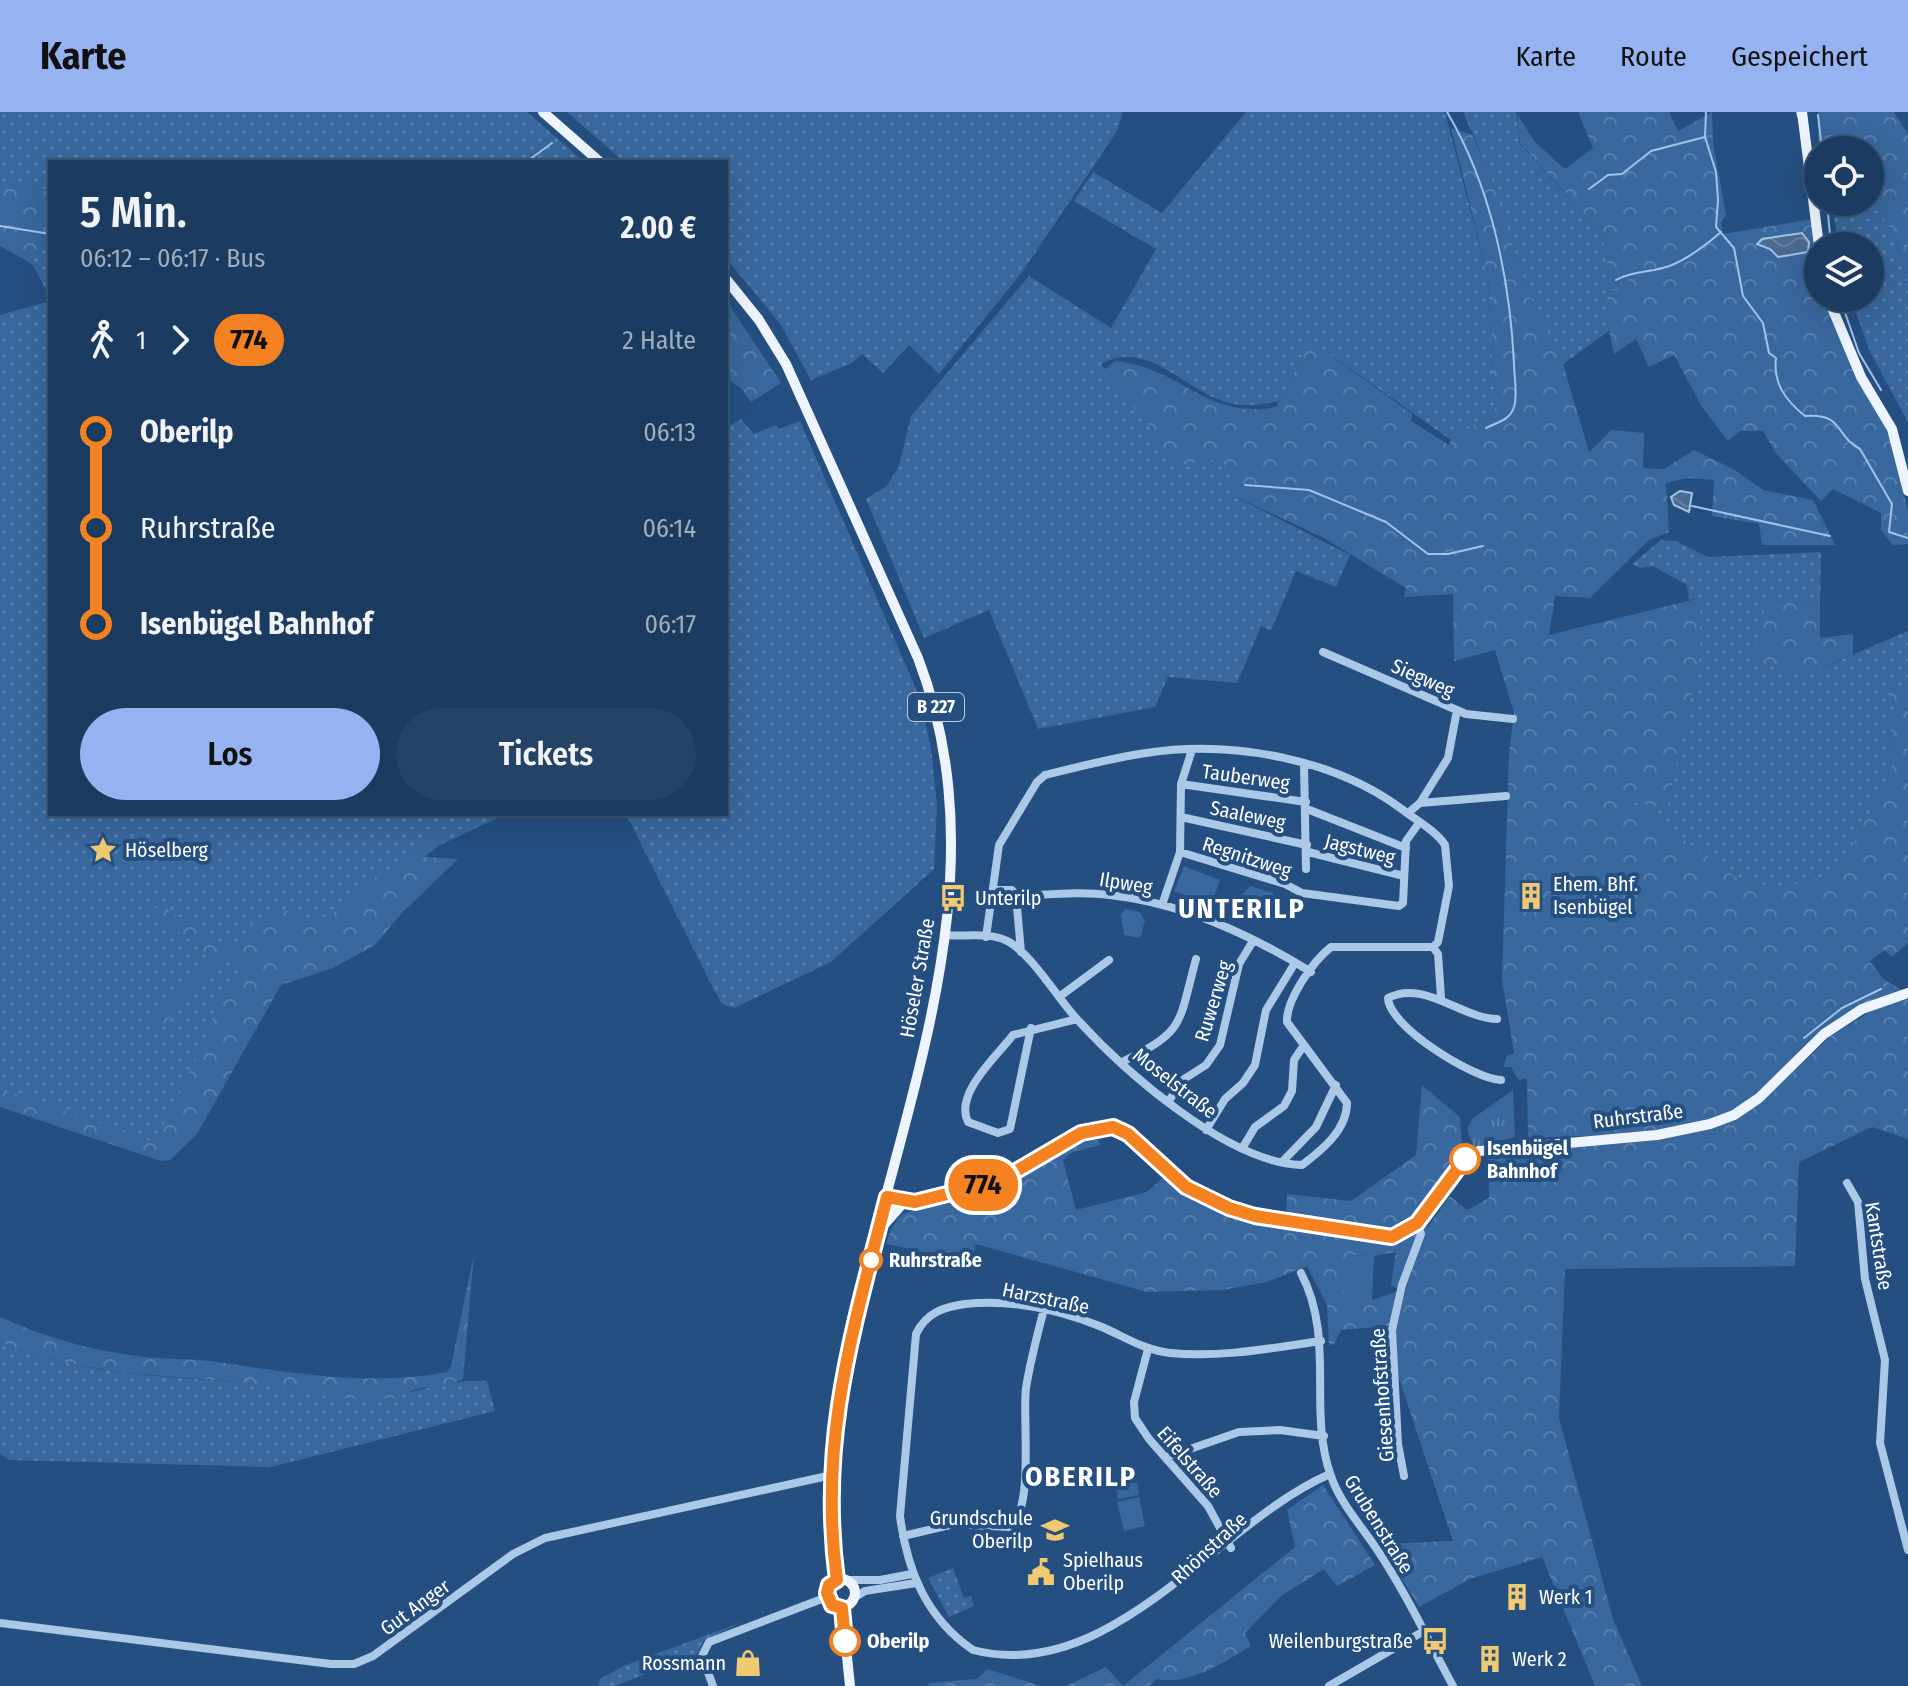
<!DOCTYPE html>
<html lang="de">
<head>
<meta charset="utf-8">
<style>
  body { margin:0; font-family:"Fira Sans Condensed",sans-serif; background:#254267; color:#f1f3f6; height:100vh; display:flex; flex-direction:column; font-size:30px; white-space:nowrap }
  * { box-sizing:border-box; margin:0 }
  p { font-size:26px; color:#a0adbd }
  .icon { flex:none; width:44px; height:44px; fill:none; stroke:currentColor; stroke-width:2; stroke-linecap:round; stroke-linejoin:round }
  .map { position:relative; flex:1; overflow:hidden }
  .details { position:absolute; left:48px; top:48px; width:680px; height:656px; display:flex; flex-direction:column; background:#1c3b61; border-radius:0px; box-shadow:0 8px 32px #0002,0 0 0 2px #3a5576 }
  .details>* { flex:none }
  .badge { padding:0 16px; border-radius:26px; font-size:28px; line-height:52px }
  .fabs { position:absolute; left:1804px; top:24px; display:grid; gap:16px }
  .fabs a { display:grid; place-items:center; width:80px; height:80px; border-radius:50%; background:#1c3b61; box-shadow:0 8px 32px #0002,0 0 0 2px #3a5576; font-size:40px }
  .map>.badge { position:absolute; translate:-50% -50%; box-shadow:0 0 0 4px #fff }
  .legs { display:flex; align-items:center; gap:12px; height:88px; padding:0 32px; font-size:26px }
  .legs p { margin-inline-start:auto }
  .head { display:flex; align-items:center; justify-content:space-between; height:136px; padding:0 32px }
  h1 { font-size:44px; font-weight:600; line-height:60px }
  .cta { display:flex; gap:16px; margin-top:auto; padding:16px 32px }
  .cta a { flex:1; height:92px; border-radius:48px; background:#95b2f1; color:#111; font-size:32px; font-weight:600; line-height:92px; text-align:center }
  .cta a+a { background:#254267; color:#f1f3f6 }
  ul { padding:0 32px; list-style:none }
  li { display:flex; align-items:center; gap:28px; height:96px; font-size:30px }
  li i { display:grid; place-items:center; width:12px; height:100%; margin:0 10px; background:currentColor }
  li i::after { content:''; width:20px; height:20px; margin:-10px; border:6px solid; border-radius:50%; background:#1c3b61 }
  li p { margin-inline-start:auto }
  li:first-child i { background:linear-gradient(#0000 50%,currentColor 0) }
  li:last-child i { background:linear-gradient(currentColor 50%,#0000 0) }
  header { display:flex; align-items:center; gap:48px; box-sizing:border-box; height:112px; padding:0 40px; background:#95b2f1; color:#111 }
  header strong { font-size:38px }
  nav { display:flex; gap:44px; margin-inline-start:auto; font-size:28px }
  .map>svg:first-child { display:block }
  .grass { fill:url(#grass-dots) }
  .forest { fill:url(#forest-crowns) }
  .wetland { fill:url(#wetland-marsh) }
  .park { fill:url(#park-tufts) }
  .garden { fill:#39689e }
  .water { fill:url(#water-waves); stroke:#a0c3e7; stroke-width:2 }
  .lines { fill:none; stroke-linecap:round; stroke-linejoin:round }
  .stream { stroke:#a0c3e7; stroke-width:2 }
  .minor { stroke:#acc8e7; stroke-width:8 }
  .major { stroke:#edf4fd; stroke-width:10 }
  .line-1-casing { stroke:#fff; stroke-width:18 }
  .line-1 { stroke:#f58220; stroke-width:12 }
  .stop-1-dot { fill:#fff; stroke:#f58220; stroke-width:4 }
  .labels { text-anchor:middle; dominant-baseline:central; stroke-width:8; stroke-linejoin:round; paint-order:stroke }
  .shield { fill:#254f81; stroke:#becad9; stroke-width:2 }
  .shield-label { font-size:18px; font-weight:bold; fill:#fff }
  .street-label { font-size:20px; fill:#fff; stroke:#254f81 }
  .poi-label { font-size:20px; fill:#fff; stroke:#254f81; text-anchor:start }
  .stop-label { font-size:20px; font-weight:bold; fill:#fff; stroke:#254f81; text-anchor:start }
  .district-label { font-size:28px; font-weight:bold; letter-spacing:2px; fill:#fff; stroke:#254f81 }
</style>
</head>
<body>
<header>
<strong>Karte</strong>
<nav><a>Karte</a><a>Route</a><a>Gespeichert</a></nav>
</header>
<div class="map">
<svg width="1908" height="1574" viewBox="0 0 1908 1574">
  <defs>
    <pattern id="grass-dots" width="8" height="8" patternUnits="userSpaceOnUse" patternTransform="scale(2)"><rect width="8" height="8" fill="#39689e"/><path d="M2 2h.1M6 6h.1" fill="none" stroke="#577fad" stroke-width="1.8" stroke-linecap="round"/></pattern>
    <pattern id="forest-crowns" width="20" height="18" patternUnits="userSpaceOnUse" patternTransform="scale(2)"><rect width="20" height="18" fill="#39689e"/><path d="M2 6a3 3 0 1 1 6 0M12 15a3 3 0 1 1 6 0" fill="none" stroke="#577fad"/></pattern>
    <pattern id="wetland-marsh" width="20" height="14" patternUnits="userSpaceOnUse" patternTransform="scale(2)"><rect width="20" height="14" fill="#39689e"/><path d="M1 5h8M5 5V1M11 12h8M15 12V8" fill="none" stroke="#577fad"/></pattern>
    <pattern id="park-tufts" width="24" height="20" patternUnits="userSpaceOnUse" patternTransform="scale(2)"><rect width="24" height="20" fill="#39689e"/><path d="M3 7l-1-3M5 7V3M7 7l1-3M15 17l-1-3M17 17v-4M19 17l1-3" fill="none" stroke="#577fad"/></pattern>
    <pattern id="water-waves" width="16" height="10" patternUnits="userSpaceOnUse" patternTransform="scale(2)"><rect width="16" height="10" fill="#4c6a8e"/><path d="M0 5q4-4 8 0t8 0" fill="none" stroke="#67809f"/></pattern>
  </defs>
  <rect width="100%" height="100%" fill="#254f81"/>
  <path class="grass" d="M0,0H527L584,50H50V78L44,79L0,70Z
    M567,0H1123L1117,19L1023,159L939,262L909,233L883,261L862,242L852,251L811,268L781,213L726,146V50H624Z
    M1246,0H1445L1488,166L1495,299L1451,328L1311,229L1279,289C1261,293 1246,295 1229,291C1186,281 1149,226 1101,252L1149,314L1162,342L1189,350L1209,347L1242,360L1230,382L1350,443L1336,475L1296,459L1271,518L1261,514L1237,571L1168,565L1155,595L1038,617L989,498L924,526L866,387L887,374L899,354L911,304L1029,164L1111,216L1156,137L1074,89L1093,60L1162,101Z
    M1463,0H1516L1520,32L1603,123L1609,163V219L1563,252L1528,180L1488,57Z
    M1870,85L1891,118L1908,171V310L1870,240L1851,186H1870V134H1838L1832,90H1870Z
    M50,133V185L32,152L38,134Z
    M50,189V702H506L438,734L369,788L257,856L155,1031L0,977V203Z
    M741,307L754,322L776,313L779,317L800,309L920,586L931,636L937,693L934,757L831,850L734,896L722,892L712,874L626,702H726V316Z
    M1661,428L1676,429L1708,445L1821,440L1820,491L1767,489L1753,549L1805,563L1908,519V572L1903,576L1885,577L1896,596L1890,615L1891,658L1849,741L1826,764L1784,776L1743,770L1630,689L1666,697L1699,486L1689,488L1687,473L1653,454L1640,456L1632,452Z
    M0,1230C78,1263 164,1264 247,1271C286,1275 328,1288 368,1286C409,1285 447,1266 487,1269L495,1299L271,1355L9,1348L0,1342Z
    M953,1456L964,1486L971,1484L974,1494L949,1505L928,1466Z
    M745,1509L704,1528L697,1542L615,1574H598L600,1567L626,1553Z"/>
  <path class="forest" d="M1578,0H1669L1678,19L1712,0L1713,30L1726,103L1721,111L1723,122L1812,107L1818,186H1824L1855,265L1880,304L1893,335L1908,400V432L1893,433L1881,418V401L1833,377L1821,389L1775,340L1763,319H1740L1728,329L1702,295L1674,243L1649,255L1636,227L1614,242L1606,205L1609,163L1603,123L1520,31L1517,2L1535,30L1565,57L1593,36Z
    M1818,0H1894L1908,22V171L1891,118L1870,85V38H1818Z
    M1451,16L1472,23L1488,57L1528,180L1563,252L1589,340L1611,318L1644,321L1643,356L1664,357L1694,338L1735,358L1763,378L1813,388L1835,433H1762L1759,412L1712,404L1714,368L1687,366L1666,371L1669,420L1649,428L1590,486L1555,484L1549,523L1700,486V546L1667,697L1632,690L1743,770L1784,775L1826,764L1849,740L1891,658L1890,615L1896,596L1885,577L1902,576L1908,572V831L1892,845L1885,838L1870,849L1883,867L1902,878C1870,887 1836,903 1811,927C1784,953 1763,982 1729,1000C1683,1025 1581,1023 1528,1026L1527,966L1519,968L1511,955H1503L1507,944L1514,941L1502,867L1509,641L1514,601L1495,538L1454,549L1453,482L1404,485L1406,476L1322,425L1230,382L1241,360L1209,347L1175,355L1162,342L1149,314L1104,258L1115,249C1181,255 1207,309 1276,295L1311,229L1412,302L1411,309L1449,333L1451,328L1495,299L1488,166Z
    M0,70L50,78V133L38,134L32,152L0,134Z
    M726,188L781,271L751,290L741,276L726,266Z
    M1767,489L1820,491V526L1853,522V542L1805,563L1752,549Z
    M440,712L438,734L424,745L458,747L401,802L375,833L333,856L281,873L197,1022L170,1048L161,1049L0,995V976L155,1031L207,924L217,892L243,863L241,849L227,843L201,867L196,880C179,887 174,906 157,917L152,904L208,847C191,822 166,817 153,797L162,794L227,834L251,824L253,808L286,798L309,810L329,803L357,785L372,767L403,750L420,728Z
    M1908,887V1027L1872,1015L1799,1050L1795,1154L1565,1157L1559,1306L1613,1507L1642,1574H1595L1542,1445L1470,1467L1419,1495L1381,1432L1453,1429L1387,1230L1414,1153L1403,1178L1391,1173L1396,1140L1374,1144L1346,1143L1372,1188L1396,1180L1390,1214L1341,1218L1334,1232L1329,1233L1327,1193L1307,1154L1267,1170L1222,1178L1147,1180L976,1132L971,1150L886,1132L891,1117L902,1102L1005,1074L1096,1021L1100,1033L1071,1041L1063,1048L1076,1098L1147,1080L1168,1061L1286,1116L1287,1082L1351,1089L1416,1043L1422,973L1460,1005L1462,1035L1428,1090L1412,1108L1427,1116L1450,1084L1467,1098L1489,1086L1488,1040L1656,1028L1741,1004L1769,983L1831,924L1878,895Z
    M474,1142L463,1267C448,1274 438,1274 422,1276C412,1277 403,1284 393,1286C345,1293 294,1276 247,1271C164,1263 78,1263 0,1230V1205C48,1227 101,1241 154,1246C172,1247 191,1247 209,1249C289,1260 367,1275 447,1260L451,1254Z
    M1323,1373L1375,1453L1337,1474L1324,1457L1281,1484L1245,1521L1251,1534C1222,1551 1189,1574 1156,1567L1149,1574H1066L1106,1555L1123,1574L1295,1435L1287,1398Z
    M987,1557L1041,1574H928L929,1571L977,1567Z"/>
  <path class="wetland" d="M1612,156H1623L1629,169L1624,178H1612Z"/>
  <path class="park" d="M1250,774L1273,781L1275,789L1265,792L1260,785L1259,795L1248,798L1242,783Z
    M1125,797L1140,800L1145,809L1140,826L1124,823L1121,803Z
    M1513,978L1515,1025L1474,1035L1467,1017L1472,1007Z"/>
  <path class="garden" d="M1184,754L1220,768L1211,793L1174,779Z
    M1346,1143L1374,1144L1372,1188L1344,1186Z
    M1137,1370L1139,1383L1118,1387L1116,1374Z
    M1139,1385L1145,1414L1124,1419L1117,1390Z"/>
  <path class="water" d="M1802,121L1809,130L1808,140L1778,145L1770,137L1757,132L1762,127Z
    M1680,379L1692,381L1689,400L1674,393L1671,385Z"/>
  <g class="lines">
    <path class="stream" d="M1447,0C1491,74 1510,167 1514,252C1514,265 1518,283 1514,295C1510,308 1498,310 1486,316
      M1706,0L1705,25L1716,60L1718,88L1716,115L1734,136L1743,184L1763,211L1769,241L1776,246C1773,271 1785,288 1805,304C1844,301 1834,323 1860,337L1892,392L1889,420L1908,426
      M1797,0L1798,5
      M1818,3L1822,38
      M526,50L552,31
      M1589,77L1608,63L1622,62L1651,39L1705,25
      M1827,90L1831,134
      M0,114L50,122
      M1616,168C1634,158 1653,161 1672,153C1691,145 1706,133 1721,120
      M1840,186L1859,241L1881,278
      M1245,373L1309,378L1386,410L1428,442H1448L1483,434
      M1692,394L1830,424
      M1804,926L1842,896L1881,877"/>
    <path class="minor" d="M1323,540L1466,602L1513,607
      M1304,653L1306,757
      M1181,672L1306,690
      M1420,691L1506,684
      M1307,697L1406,736
      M1408,701L1420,691L1448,646L1457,598
      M1181,705L1307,733
      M1180,740L1285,772L1302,781L1399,794L1403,791L1406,729L1419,711
      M1308,740L1404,764
      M993,778H1012L1016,784L1021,840
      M1016,784C1047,783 1079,779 1110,783C1181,791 1250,822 1311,860
      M1162,793L1180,740L1181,672L1192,638
      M944,823C962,825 988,820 1005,828C1028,837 1057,885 1075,905C1123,958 1227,1051 1302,1053C1322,1038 1347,1018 1347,991L1287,910C1286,888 1313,849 1331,835H1433L1438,830L1449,774L1445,733C1436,719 1416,708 1403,698C1334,646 1231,628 1146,641C1112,646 1078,655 1045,663L1037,670L999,733L986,825
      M1433,835L1438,842L1441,885
      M1059,885L1109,848
      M1497,907C1463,907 1423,867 1388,886C1389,915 1474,967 1501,968
      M1031,916L1010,1017L998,1021L968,1010C954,982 996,945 1013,923L1077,907
      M1122,950C1186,919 1178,913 1196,847
      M1168,990L1184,967L1206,953L1220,933L1239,852L1253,829
      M1206,1018L1225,987L1243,971L1255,953L1266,898L1295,851
      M1243,1035L1255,1015L1284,994L1292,979L1294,948L1304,933
      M1282,1050L1316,1015L1336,973
      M1847,1071L1858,1090L1865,1167L1885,1248L1880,1331L1908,1438
      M1301,1161C1336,1228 1307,1298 1331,1364C1340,1391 1360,1412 1376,1436C1405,1479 1428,1528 1453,1574
      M1321,1229C1272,1236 1220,1246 1170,1241C1144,1238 1125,1225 1102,1215C1058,1197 1012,1187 965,1192C943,1195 926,1201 916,1222L900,1404C907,1458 926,1506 973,1538C1111,1574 1218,1410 1330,1362
      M1148,1237L1134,1290L1135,1306L1149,1327L1208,1394L1231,1436
      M1167,1345L1239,1320L1280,1318L1324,1324
      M1404,1364L1398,1332L1392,1218L1402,1173L1421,1122L1417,1111
      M903,1424L954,1412L1009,1415C1035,1400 1022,1306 1026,1276C1030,1250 1037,1224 1044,1197
      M848,1468H880L912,1462
      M855,1485L865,1479L916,1471
      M0,1511L331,1552H354L373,1544L513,1442L545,1426L832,1363
      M713,1574L702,1544L709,1530L827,1485
      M1329,1574L1424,1519"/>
    <path class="major" d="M543,0L600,50
      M1802,0L1819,134
      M726,167L759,208L786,252L918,546C1036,854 797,1157 837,1468
      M1828,186L1861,265L1892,317L1908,379
      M887,1085L915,1090L983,1073L1006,1065L1081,1021L1113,1015L1128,1022L1186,1075L1229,1096L1255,1104L1392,1125L1417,1111L1457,1056L1479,1039L1657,1023L1710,1012L1734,1003L1759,986L1824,922L1862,897L1908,881
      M883,1114L905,1089
      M827 1481a14 14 0 1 1 28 0a14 14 0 1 1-28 0Z
      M842,1496L850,1574"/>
  </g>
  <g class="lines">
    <g class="line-1-casing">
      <path id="line-1" d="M845,1529L842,1496L832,1493L827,1481L829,1473L837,1468C818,1328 853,1218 887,1085L915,1090L983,1073L1006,1065L1081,1021L1113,1015L1128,1022L1186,1075L1229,1096L1255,1104L1392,1125L1417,1111L1465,1047"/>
    </g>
    <use href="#line-1" class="line-1"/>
  </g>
  <defs>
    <g id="sight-bare" transform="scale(2.16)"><path d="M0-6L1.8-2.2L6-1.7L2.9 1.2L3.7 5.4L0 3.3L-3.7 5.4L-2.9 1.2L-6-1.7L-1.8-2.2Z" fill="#f1c970" stroke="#254f81" stroke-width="2.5" paint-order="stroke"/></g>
    <g id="building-bare" transform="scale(2.16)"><path d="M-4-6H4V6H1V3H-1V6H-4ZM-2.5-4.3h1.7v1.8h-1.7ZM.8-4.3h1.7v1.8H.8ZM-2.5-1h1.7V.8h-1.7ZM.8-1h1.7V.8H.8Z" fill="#f1c970" stroke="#254f81" stroke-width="2.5" paint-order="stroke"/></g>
    <g id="bus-bare" transform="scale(2.16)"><path d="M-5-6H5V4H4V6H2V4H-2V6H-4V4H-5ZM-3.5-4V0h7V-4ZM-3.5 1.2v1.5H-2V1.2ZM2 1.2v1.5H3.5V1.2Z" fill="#f1c970" stroke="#254f81" stroke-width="2.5" paint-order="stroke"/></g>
    <g id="school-bare" transform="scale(2.16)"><path d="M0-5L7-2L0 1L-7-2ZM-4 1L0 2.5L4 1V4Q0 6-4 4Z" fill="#f1c970" stroke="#254f81" stroke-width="2.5" paint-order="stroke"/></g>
    <g id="civic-bare" transform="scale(2.16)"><path d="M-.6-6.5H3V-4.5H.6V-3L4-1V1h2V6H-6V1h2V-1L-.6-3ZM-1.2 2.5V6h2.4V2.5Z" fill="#f1c970" stroke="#254f81" stroke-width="2.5" paint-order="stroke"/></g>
    <g id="shop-bare" transform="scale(2.16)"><path d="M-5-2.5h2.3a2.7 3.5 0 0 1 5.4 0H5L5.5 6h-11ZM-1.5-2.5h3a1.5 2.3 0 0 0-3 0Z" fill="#f1c970" stroke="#254f81" stroke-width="2.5" paint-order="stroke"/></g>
  </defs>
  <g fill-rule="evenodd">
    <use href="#sight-bare" x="103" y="738"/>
    <use href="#building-bare" x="1531" y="784"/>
    <use href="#bus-bare" x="953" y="786"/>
    <use href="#school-bare" x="1055" y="1418"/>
    <use href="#civic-bare" x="1041" y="1460"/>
    <use href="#building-bare" x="1517" y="1485"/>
    <use href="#bus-bare" x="1435" y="1529"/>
    <use href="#building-bare" x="1490" y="1547"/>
    <use href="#shop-bare" x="748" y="1551"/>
  </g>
  <g class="stop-1-dot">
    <circle cx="1465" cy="1047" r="14"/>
    <circle cx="871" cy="1148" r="10"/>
    <circle cx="845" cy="1529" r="14"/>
  </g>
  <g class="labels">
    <rect class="shield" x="908" y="581" width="56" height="28" rx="6"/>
    <g class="shield-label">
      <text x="936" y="595">B 227</text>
    </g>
    <g class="street-label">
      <text transform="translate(1423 566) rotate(24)">Siegweg</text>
      <text transform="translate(1246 665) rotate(8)">Tauberweg</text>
      <text transform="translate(1248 703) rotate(12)">Saaleweg</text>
      <text transform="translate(1360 737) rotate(14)">Jagstweg</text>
      <text transform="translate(1247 745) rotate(18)">Regnitzweg</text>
      <text transform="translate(1126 771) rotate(9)">Ilpweg</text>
      <text transform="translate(917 866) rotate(-80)">Höseler Straße</text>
      <text transform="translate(1213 889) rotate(-73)">Ruwerweg</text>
      <text transform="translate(1175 971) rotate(38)">Moselstraße</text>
      <text transform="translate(1638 1004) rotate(-7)">Ruhrstraße</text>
      <text transform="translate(1879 1134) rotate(81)">Kantstraße</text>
      <text transform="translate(1046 1186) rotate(12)">Harzstraße</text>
      <text transform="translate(1382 1283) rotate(-94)">Giesenhofstraße</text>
      <text transform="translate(1190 1350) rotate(49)">Eifelstraße</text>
      <text transform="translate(1379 1412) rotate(58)">Grubenstraße</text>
      <text transform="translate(1209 1436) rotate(-43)">Rhönstraße</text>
      <text transform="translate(415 1495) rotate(-36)">Gut Anger</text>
    </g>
    <g class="poi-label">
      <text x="125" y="738">Höselberg</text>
      <text x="1553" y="772">Ehem. Bhf.<tspan x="1553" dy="23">Isenbügel</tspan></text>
      <text x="975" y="786">Unterilp</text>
      <text x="1033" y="1406" text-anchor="end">Grundschule<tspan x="1033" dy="23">Oberilp</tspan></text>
      <text x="1063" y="1448">Spielhaus<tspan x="1063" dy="23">Oberilp</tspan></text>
      <text x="1539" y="1485">Werk 1</text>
      <text x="1413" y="1529" text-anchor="end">Weilenburgstraße</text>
      <text x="1512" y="1547">Werk 2</text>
      <text x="726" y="1551" text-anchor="end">Rossmann</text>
    </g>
    <g class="stop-label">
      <text x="1487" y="1036">Isenbügel<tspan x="1487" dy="23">Bahnhof</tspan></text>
      <text x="889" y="1148">Ruhrstraße</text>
      <text x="867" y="1529">Oberilp</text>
    </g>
    <g class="district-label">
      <text x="1242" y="796">UNTERILP</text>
      <text x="1081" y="1364">OBERILP</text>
    </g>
  </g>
</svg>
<div class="fabs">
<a><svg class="icon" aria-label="locate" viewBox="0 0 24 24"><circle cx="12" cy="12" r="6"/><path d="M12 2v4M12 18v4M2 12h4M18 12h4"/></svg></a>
<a><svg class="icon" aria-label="layers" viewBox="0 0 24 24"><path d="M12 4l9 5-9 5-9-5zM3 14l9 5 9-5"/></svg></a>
</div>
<b class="badge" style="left:983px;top:1073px;background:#f58220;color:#111">774</b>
<section class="details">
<div class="head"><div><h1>5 Min.</h1><p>06:12 – 06:17 · Bus</p></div><b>2.00 €</b></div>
<div class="legs"><svg class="icon" aria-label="walk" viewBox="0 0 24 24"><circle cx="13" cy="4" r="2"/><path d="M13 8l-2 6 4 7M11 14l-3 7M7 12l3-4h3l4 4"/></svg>1<svg class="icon" aria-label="forward" viewBox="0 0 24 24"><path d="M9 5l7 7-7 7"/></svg><b class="badge" style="background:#f58220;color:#111">774</b><p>2 Halte</p></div>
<ul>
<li><i style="color:#f58220"></i><b>Oberilp</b><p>06:13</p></li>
<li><i style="color:#f58220"></i><span>Ruhrstraße</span><p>06:14</p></li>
<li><i style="color:#f58220"></i><b>Isenbügel Bahnhof</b><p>06:17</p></li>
</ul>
<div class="cta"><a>Los</a><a>Tickets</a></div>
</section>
</div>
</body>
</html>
